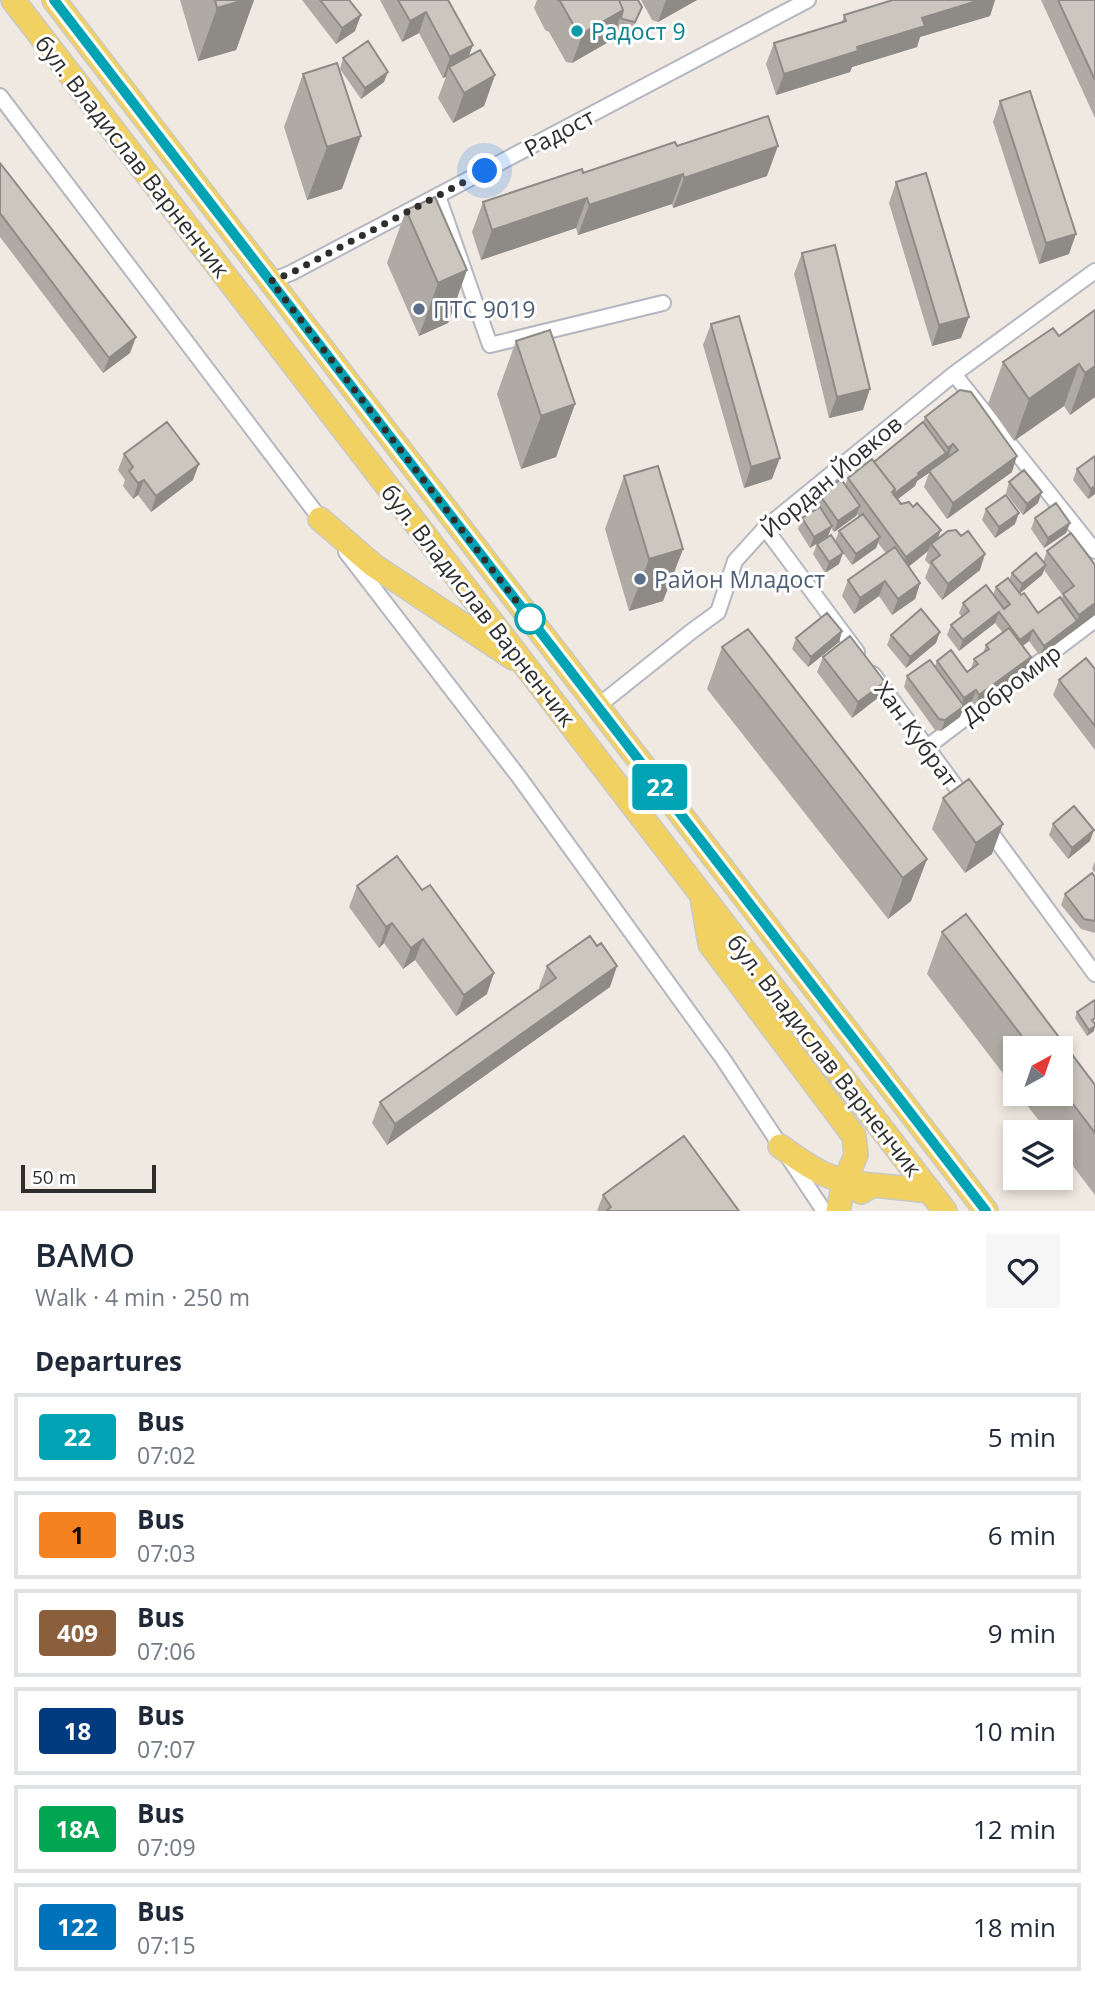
<!DOCTYPE html>
<html lang="en">
<head>
<meta charset="utf-8">
<style>
  body { margin:0; font-family:"Open Sans",sans-serif; background:#f6f6f7; color:#1f2937; height:100vh; display:flex; flex-direction:column; font-size:26px; white-space:nowrap }
  * { box-sizing:border-box; margin:0 }
  p { font-size:23px; color:#747a83 }
  .icon { flex:none; width:38px; height:38px; fill:none; stroke:currentColor; stroke-width:2; stroke-linecap:round; stroke-linejoin:round }
  .map { position:relative; height:1211px; overflow:hidden }
  .drawer { display:flex; flex-direction:column; background:#fff; flex:1 }
  .drawer>* { flex:none }
  .badge { padding:0 14px; border-radius:5px; font-size:24px; line-height:46px }
  .needle { width:46px; rotate:40deg }
  .buttons { position:absolute; left:1003px; top:1036px; display:grid; gap:14px }
  .buttons a { display:grid; place-items:center; width:70px; height:70px; border-radius:0px; background:#fff; box-shadow:0 4px 10px #0003; font-size:35px }
  .scale { position:absolute; left:21px; bottom:18px; width:135px; box-sizing:border-box; padding-left:7px; border:4px solid #2e2e2e; border-top:0; font-size:19px; line-height:24px; white-space:nowrap; color:#2e2e2e; -webkit-text-stroke:5px #fff; paint-order:stroke }
  .you { position:absolute; width:35px; height:35px; margin:-18px; border:5px solid #fff; border-radius:50%; background:#1a73e8; box-shadow:0 0 0 10px #1a73e833 }
  .map>.badge { position:absolute; translate:-50% -50%; box-shadow:0 0 0 4px #fff }
  h2 { padding:0 35px; font-size:26px; line-height:63px }
  .round { display:grid; place-items:center; flex:none; width:74px; height:74px; border-radius:0px; background:#f6f6f7 }
  .headline { display:flex; align-items:center; justify-content:space-between; height:119px; padding:0 35px }
  h1 { font-size:33px; font-weight:600; line-height:52px }
  ul { padding:0; list-style:none }
  li { display:flex; align-items:center; gap:21px; height:88px; margin:0 14px 10px; padding:0 21px; border:4px solid #e0e1e3; border-radius:0px }
  li div { flex:1 }
  li b { display:block; font-size:26px }
  li em { font-style:normal }
  li .badge { min-width:77px; font-weight:700; text-align:center }
  .map>svg:first-child { display:block }
  .lines { fill:none; stroke-linecap:round; stroke-linejoin:round }
  .street-casing { stroke:#b4b7c1; stroke-width:18 }
  .primary-casing { stroke:#c9c9c9; stroke-width:26 }
  .street { stroke:#fff; stroke-width:14 }
  .primary { stroke:#f2d163; stroke-width:23 }
  .wall { fill:#afaba4; fill-rule:evenodd }
  .shaded-wall { fill:#8e8b86 }
  .building { fill:#cbc7bf; stroke:#8e8b86; stroke-width:2 }
  .line-casing { stroke:#fff; stroke-width:16 }
  .line { stroke:#00a3b4; stroke-width:10 }
  .walk { stroke:#2e2e2e; stroke-width:7; stroke-dasharray:0 12.6 }
  .culture-dot { fill:#0f9aa8; stroke:#fff; stroke-width:2.5 }
  .service-dot { fill:#5c6f8a; stroke:#fff; stroke-width:2.5 }
  .stop-dot { fill:#fff; stroke:#00a3b4; stroke-width:3.5 }
  .labels { text-anchor:middle; dominant-baseline:central; stroke-width:6; stroke-linejoin:round; paint-order:stroke }
  .culture-label { font-size:23px; fill:#0d838f; stroke:#fff; text-anchor:start }
  .street-label { font-size:23px; fill:#2e2e2e; stroke:#fff }
  .service-label { font-size:23px; fill:#4e5e75; stroke:#fff; text-anchor:start }
</style>
</head>
<body>
<div class="map">
<svg width="1095" height="1211" viewBox="0 0 1095 1211">
  <rect width="100%" height="100%" fill="#efe9e1"/>
  <g class="lines">
    <g class="street-casing">
      <path id="street" d="M0,96L325,525
        M438,196L490,345L663,303
        M271,281L291,273L808,0
        M954,374L1095,551
        M765,528L857,652
        M346,552L519,777L723,1059L824,1211
        M873,674L967,802
        M598,706L692,631L718,612L735,561L765,528L954,374L1095,271
        M927,747L1095,620
        M986,826L1095,974"/>
    </g>
    <g class="primary-casing">
      <path id="primary" d="M13,0L945,1211
        M54,0L986,1211
        M320,519L373,565L513,658
        M702,897L710,944L854,1136L856,1155L844,1183L838,1211
        M780,1146C813,1170 832,1183 873,1185
        M861,1192L873,1185L930,1191"/>
    </g>
    <use href="#street" class="street"/>
    <use href="#primary" class="primary"/>
  </g>
  <path class="wall" d="M180,0H254L236,50L198,61Z
    M302,0H349L355,31L336,44Z
    M380,0H448L469,57L495,75L484,106L453,123L438,98L446,77L443,78L419,33L402,42Z
    M537,0H638L642,7L631,33L618,30L617,28L612,40L572,63L566,62L549,32L545,30L534,8Z
    M641,0H697L658,22L652,20Z
    M893,0H995L990,16L920,37L917,47L852,67L850,72L776,95L766,64L774,43L842,22L844,15Z
    M1041,0H1095V118Z
    M343,58L384,82L361,99L340,69Z
    M303,74L342,189L307,200L284,127Z
    M1000,101L1069,254L1039,264L993,122Z
    M677,146L767,176L673,208L672,204L578,235L576,228L481,260L472,232L483,202Z
    M0,163L130,353L103,373L0,237Z
    M896,182L961,338L932,346L889,203Z
    M406,210L467,270L448,323L419,336L387,263Z
    M802,253L863,410L829,418L794,274Z
    M1095,310V397L1070,415L1064,406L1014,441L988,404L1003,362L1059,336Z
    M711,324L772,479L744,488L703,345Z
    M516,341L575,404L556,457L521,469L497,394Z
    M925,417L1012,472L947,519L924,487L929,473L917,481L915,486L898,499L938,539L980,570L942,600L925,578L930,565L925,560L928,551L909,566L920,583L915,599L892,615L879,596L854,614L842,596L848,580L886,553L878,543L876,548L852,565L841,550L839,564L825,573L813,554L817,544L835,541L839,531L859,517L857,514L856,516L834,532L831,528L828,536L810,548L798,529L802,518L818,508L815,505L819,494L845,485L848,478L874,462L923,422Z
    M124,454L193,480L151,512L138,495L133,499L123,486L125,480L118,470Z
    M1095,456V494L1088,499L1073,480L1077,469Z
    M624,476L683,549L663,601L629,611L605,529Z
    M1009,482L1038,503L1023,515L1006,493Z
    M986,509L1015,524L995,538L982,520Z
    M1035,518L1070,523L1066,533L1044,548L1031,529Z
    M1047,551L1095,565V615L1040,656L1029,641L1022,646L1027,668L975,706L972,701L964,706L960,717L941,731L935,730L904,687L907,676L935,666L937,661L967,672L971,669L974,659L983,653L986,645L1003,633L995,623L959,651L947,635L951,625L962,617L959,613L963,603L993,595L996,587L1009,580L1012,573L1043,562ZM1044,570L1063,596L1061,599L1038,613L1020,593L1042,575Z
    M842,631L839,642L808,667L792,649L796,638Z
    M891,635L936,643L906,668L887,645Z
    M722,647L927,859L911,901L888,919L707,689Z
    M823,657L885,682L879,697L852,718L817,672Z
    M1095,669V750L1053,695L1059,680Z
    M943,798L992,854L965,873L932,829Z
    M1053,824L1090,841L1068,859L1049,835Z
    M397,856L487,994L456,1016L415,960L403,969L384,943L379,948L349,907L357,886Z
    M1095,861V873L1092,869Z
    M1095,877V933L1081,929L1061,905L1065,894Z
    M966,914L1095,1085V1195L1060,1149V1132H1048L1018,1094H1060V1048H1015V1089L927,974L942,932Z
    M547,966L610,987L387,1145L372,1123L380,1102L540,989L539,987Z
    M1077,1012L1094,1022V1031L1087,1036L1075,1018Z
    M603,1195L739,1211H597Z"/>
  <path class="shaded-wall" d="M244,0H254L236,50L198,61L217,8Z
    M666,0H697L658,22Z
    M980,0H995L990,16L920,37L917,47L852,67L850,72L776,95L784,74L857,47L922,18Z
    M623,10L612,40L572,63L583,33Z
    M426,12L419,33L402,42L410,21Z
    M361,15L355,31L336,44L342,28Z
    M473,45L465,66L449,67L446,77L443,78L450,57Z
    M388,72L384,82L361,99L365,88Z
    M495,75L484,106L453,123L464,93Z
    M361,136L342,189L307,200L327,147Z
    M778,146L767,176L673,208L684,178Z
    M683,174L672,204L578,235L589,205Z
    M587,198L576,228L481,260L492,230Z
    M1076,234L1069,254L1039,264L1046,243Z
    M467,270L448,323L419,336L438,283Z
    M969,317L961,338L932,346L939,325Z
    M136,337L130,353L103,373L109,358Z
    M1079,364L1064,406L1014,441L1029,399Z
    M1095,366V397L1070,415L1085,373Z
    M870,389L863,410L829,418L837,397Z
    M575,404L556,457L521,469L541,416Z
    M953,444L947,460L942,464L948,448Z
    M946,453L942,464L917,481L915,486L886,508L892,492Z
    M1017,456L1012,472L947,519L953,503Z
    M780,458L772,479L744,488L751,467Z
    M199,464L193,480L151,512L156,496Z
    M144,480L138,495L133,499L138,483Z
    M1095,486V494L1088,499L1091,489Z
    M1042,492L1038,503L1023,515L1027,504Z
    M860,506L856,516L834,532L838,521Z
    M1019,513L1015,524L995,538L999,527Z
    M1070,523L1066,533L1044,548L1048,538Z
    M832,526L828,536L810,548L814,537Z
    M941,530L935,546L931,544L928,551L901,573L906,557Z
    M880,537L876,548L852,565L856,554Z
    M683,549L663,601L629,611L649,559Z
    M843,553L839,564L825,573L829,562Z
    M985,554L980,570L942,600L948,584Z
    M1046,565L1042,575L1018,595L1022,584Z
    M885,581L879,596L854,614L860,598Z
    M920,583L915,599L892,615L898,599Z
    M1095,603V615L1040,656L1044,646L1077,621L1079,615Z
    M999,612L995,623L959,651L963,640Z
    M1033,630L1029,641L1016,651L1020,640Z
    M842,631L839,642L808,667L811,657Z
    M940,632L936,643L906,668L910,657Z
    M1031,657L1027,668L975,706L979,695Z
    M885,682L879,697L852,718L858,702Z
    M976,690L972,701L960,709L964,698Z
    M964,706L960,717L941,731L945,720Z
    M1003,824L992,854L965,873L976,843Z
    M1094,830L1090,841L1068,859L1072,848Z
    M927,859L911,901L888,919L903,878Z
    M392,923L384,943L379,948L386,927Z
    M423,939L415,960L403,969L411,948Z
    M617,966L610,987L387,1145L395,1124Z
    M494,973L487,994L456,1016L464,995Z
    M1095,1026L1094,1031L1087,1036L1089,1030Z"/>
  <path class="building" d="M215,0H244L217,8Z
    M320,0H349L361,15L342,28Z
    M398,0H448L473,45L450,57L426,12L410,21Z
    M557,0H619L623,10L583,33L577,31L560,1Z
    M619,0H638L642,7L635,22L622,19L621,17L623,10Z
    M893,0H980L922,18L925,26L857,47L858,51L784,74L774,43L846,21L844,15Z
    M1058,0H1095V80Z
    M368,41L388,72L365,88L343,58Z
    M480,50L495,75L464,93L449,67Z
    M337,63L361,136L327,147L303,74Z
    M1030,91L1076,234L1046,243L1000,101Z
    M768,116L778,146L684,178L683,174L589,205L587,198L492,230L483,202L582,169L583,173L675,142L677,146Z
    M0,163L136,337L109,358L0,213Z
    M926,173L969,317L939,325L896,182Z
    M435,197L467,270L438,283L406,210Z
    M835,245L870,389L837,397L802,253Z
    M1095,310V366L1085,373L1079,364L1029,399L1003,362L1053,328L1059,336Z
    M739,316L780,458L751,467L711,324Z
    M550,330L575,404L541,416L516,341Z
    M960,390L971,392L1017,456L953,503L929,471L958,450L953,444L948,448L925,417Z
    M167,422L199,464L156,496L144,480L138,483L129,471L133,467L124,454Z
    M923,422L946,453L918,473L919,475L894,494L895,489L874,462Z
    M1095,456V486L1091,489L1077,469Z
    M872,459L895,489L892,492L901,504L909,502L913,507L917,503L941,530L906,557L848,478Z
    M658,466L683,549L649,559L624,476Z
    M1024,470L1042,492L1027,504L1009,482Z
    M841,479L860,506L838,521L819,494Z
    M1006,495L1019,513L999,527L986,509Z
    M1056,503L1070,523L1048,538L1035,518Z
    M820,507L832,526L814,537L802,518Z
    M863,514L880,537L856,554L839,531Z
    M956,530L961,536L968,531L985,554L948,584L931,562L940,555L931,544L948,531Z
    M1071,533L1095,565V603L1079,615L1063,594L1074,586L1047,551Z
    M831,535L843,553L829,562L817,544Z
    M895,547L920,583L898,599L885,581L860,598L848,580Z
    M1036,553L1046,565L1022,584L1012,573Z
    M1008,578L1021,595L1024,593L1038,613L1060,597L1077,621L1044,646L1033,630L1020,640L999,612L963,640L951,625L969,611L963,603L986,585L1004,609L1010,604L996,587Z
    M921,609L940,632L910,657L891,635Z
    M827,613L842,631L811,657L796,638Z
    M1009,628L1031,657L979,695L976,690L964,698L937,661L951,650L967,672L978,664L974,659L989,649L986,645Z
    M748,629L927,859L903,878L722,647Z
    M850,636L885,682L858,702L823,657Z
    M1086,658L1095,669V726L1059,680Z
    M930,660L964,706L945,720L939,719L907,676Z
    M969,779L1003,824L976,843L943,798Z
    M1074,806L1094,830L1072,848L1053,824Z
    M397,856L422,890L430,885L494,973L464,995L423,939L411,948L392,923L386,927L357,886Z
    M1092,873L1095,877V921L1084,919L1065,894Z
    M966,914L1095,1085V1133L1060,1087V1048H1031L942,932Z
    M590,936L597,946L601,943L617,966L395,1124L380,1102L556,978L547,966Z
    M1095,1000V1018L1092,1020L1095,1024V1026L1089,1030L1077,1012Z
    M684,1136L739,1211H606L611,1207L603,1195Z"/>
  <g class="lines">
    <g class="line-casing">
      <path id="line" d="M54,0L986,1211"/>
    </g>
    <use href="#line" class="line"/>
    <path class="walk" d="M485,171L291,273L271,281L530,619"/>
  </g>
  <circle class="culture-dot" cx="577" cy="31" r="7"/>
  <g class="service-dot">
    <circle cx="419" cy="309" r="7"/>
    <circle cx="640" cy="579" r="7"/>
  </g>
  <circle class="stop-dot" cx="530" cy="619" r="14"/>
  <g class="labels">
    <g class="culture-label">
      <text x="591" y="31">Радост 9</text>
    </g>
    <g class="street-label">
      <text transform="translate(559 132) rotate(-28)">Радост</text>
      <text transform="translate(133 156) rotate(52)">бул. Владислав Варненчик</text>
      <text transform="translate(831 476) rotate(-40)">Йордан Йовков</text>
      <text transform="translate(479 605) rotate(52)">бул. Владислав Варненчик</text>
      <text transform="translate(1011 684) rotate(-37)">Добромир</text>
      <text transform="translate(917 734) rotate(54)">Хан Кубрат</text>
      <text transform="translate(825 1055) rotate(52)">бул. Владислав Варненчик</text>
    </g>
    <g class="service-label">
      <text x="433" y="309">ПТС 9019</text>
      <text x="654" y="579">Район Младост</text>
    </g>
  </g>
</svg>
<div class="buttons">
<a><svg class="needle" viewBox="-14 -14 28 28"><path d="M0-13l5 13h-10z" fill="#e53935"/><path d="M0 13l5-13h-10z" fill="#747a83"/></svg></a>
<a><svg class="icon" aria-label="layers" viewBox="0 0 24 24"><path d="M12 4l9 5-9 5-9-5zM3 14l9 5 9-5"/></svg></a>
</div>
<div class="scale">50 m</div>
<div class="you" style="left:485px;top:171px"></div>
<b class="badge" style="left:660px;top:787px;background:#00a3b4;color:#fff">22</b>
</div>
<section class="drawer">
<div class="headline"><div><h1>ВАМО</h1><p>Walk · 4 min · 250 m</p></div><a class="round"><svg class="icon" aria-label="heart" viewBox="0 0 24 24"><path d="M12 20l-8-8c-3-5 5-10 8-4 3-6 11-1 8 4z"/></svg></a></div>
<h2>Departures</h2>
<ul>
<li><span class="badge" style="background:#00a3b4;color:#fff">22</span><div><b>Bus</b><p>07:02</p></div><em>5 min</em></li>
<li><span class="badge" style="background:#f58220;color:#111">1</span><div><b>Bus</b><p>07:03</p></div><em>6 min</em></li>
<li><span class="badge" style="background:#8b5e3c;color:#fff">409</span><div><b>Bus</b><p>07:06</p></div><em>9 min</em></li>
<li><span class="badge" style="background:#003b80;color:#fff">18</span><div><b>Bus</b><p>07:07</p></div><em>10 min</em></li>
<li><span class="badge" style="background:#00a651;color:#fff">18А</span><div><b>Bus</b><p>07:09</p></div><em>12 min</em></li>
<li><span class="badge" style="background:#0072bc;color:#fff">122</span><div><b>Bus</b><p>07:15</p></div><em>18 min</em></li>
</ul>
</section>
</body>
</html>
